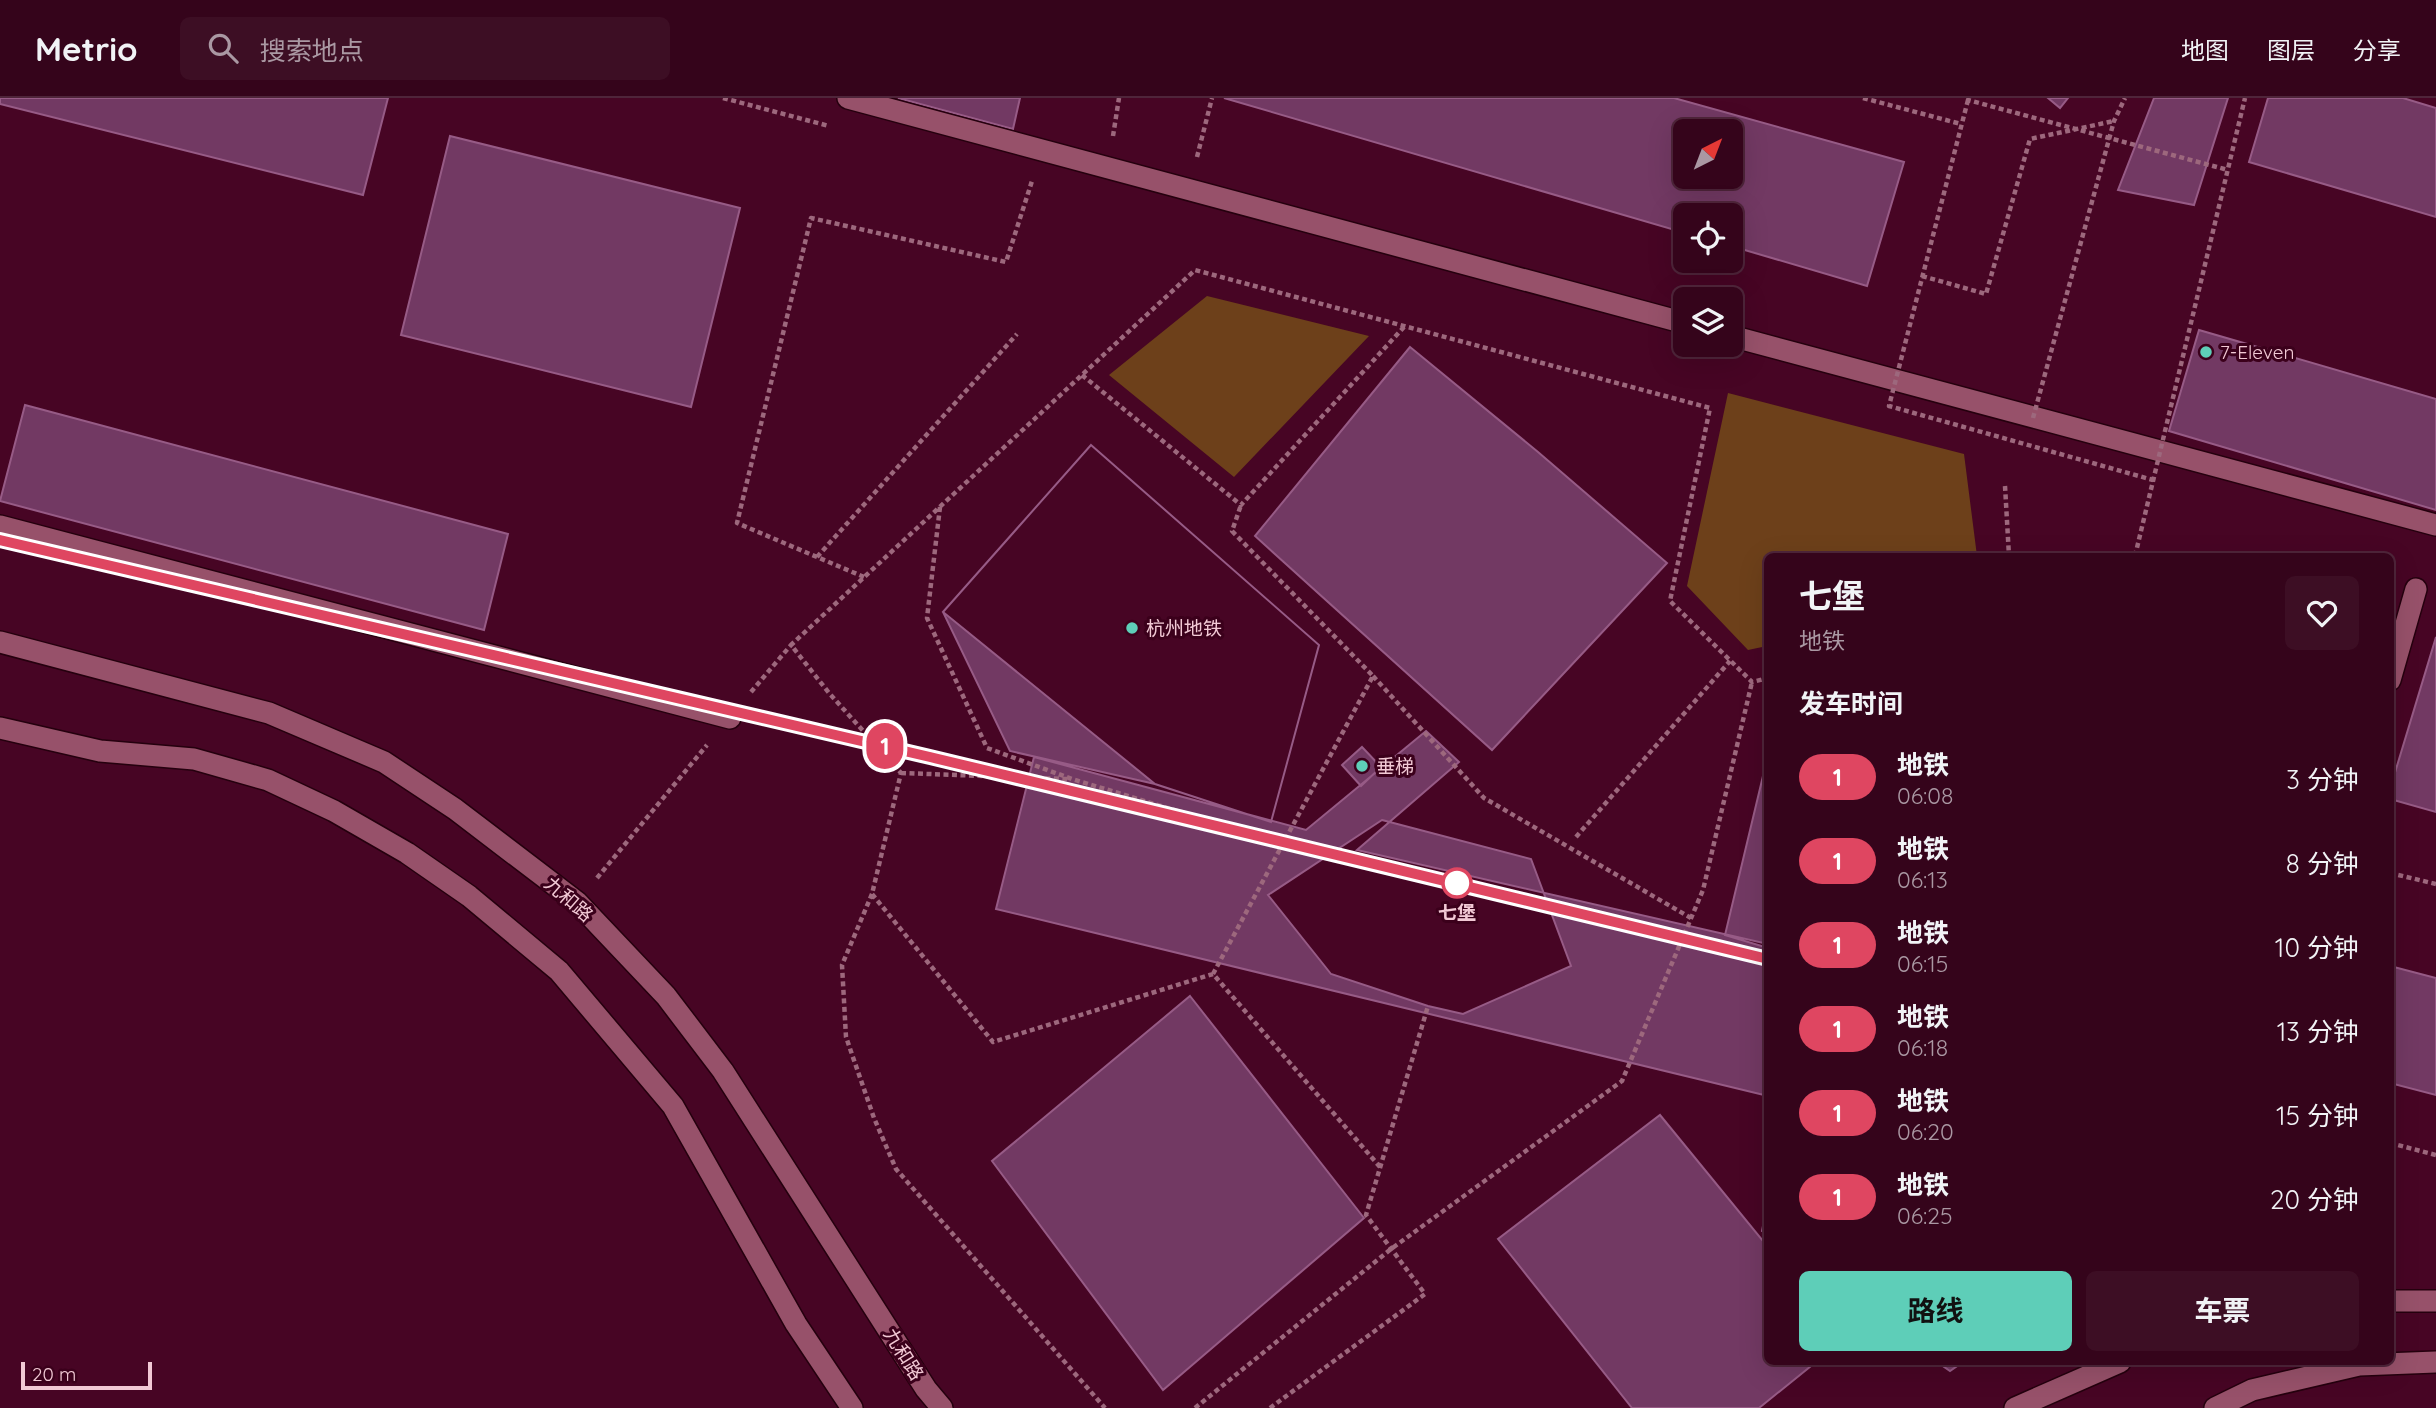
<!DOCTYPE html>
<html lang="zh">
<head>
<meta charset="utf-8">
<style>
  body { margin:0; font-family:Quicksand,"Noto Sans SC",sans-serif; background:#3d0e24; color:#f1f3f6; height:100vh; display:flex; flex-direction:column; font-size:26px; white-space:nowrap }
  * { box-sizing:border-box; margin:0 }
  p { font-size:23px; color:#aa98a3 }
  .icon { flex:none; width:38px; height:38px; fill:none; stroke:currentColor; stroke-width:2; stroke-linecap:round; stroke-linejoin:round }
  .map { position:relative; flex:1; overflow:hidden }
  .details { position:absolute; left:1764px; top:455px; width:630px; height:812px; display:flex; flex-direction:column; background:#35041b; border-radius:10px; box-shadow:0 7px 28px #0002,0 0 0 2px #4f253a }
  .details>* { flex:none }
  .badge { padding:0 14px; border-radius:23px; font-size:24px; line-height:46px }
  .needle { width:46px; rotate:42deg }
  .fabs { position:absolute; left:1673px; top:21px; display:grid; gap:14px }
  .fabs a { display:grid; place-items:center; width:70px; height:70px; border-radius:10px; background:#35041b; box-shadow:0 7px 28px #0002,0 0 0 2px #4f253a; font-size:35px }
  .scale { position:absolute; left:21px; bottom:18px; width:131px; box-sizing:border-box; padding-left:7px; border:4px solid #f2c9d5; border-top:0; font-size:19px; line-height:24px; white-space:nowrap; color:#f2c9d5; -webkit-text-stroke:5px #3b001b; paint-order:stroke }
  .map>.badge { position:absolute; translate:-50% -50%; box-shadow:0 0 0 4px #fff }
  h2 { padding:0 35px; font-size:26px; line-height:63px }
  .round { display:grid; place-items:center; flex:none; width:74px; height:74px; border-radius:10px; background:#3d0e24 }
  .headline { display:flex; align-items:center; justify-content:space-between; height:119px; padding:0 35px }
  h1 { font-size:33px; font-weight:700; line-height:52px }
  .action { display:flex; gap:14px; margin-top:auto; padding:14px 35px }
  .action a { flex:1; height:80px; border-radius:10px; background:#5eceb8; color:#111; font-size:28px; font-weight:700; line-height:80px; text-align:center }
  .action a+a { background:#3d0e24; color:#f1f3f6 }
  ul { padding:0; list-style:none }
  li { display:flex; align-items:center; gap:21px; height:84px; padding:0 35px }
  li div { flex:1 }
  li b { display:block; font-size:26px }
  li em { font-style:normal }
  li .badge { min-width:77px; font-weight:700; text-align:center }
  header { display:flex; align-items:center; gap:42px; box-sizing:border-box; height:98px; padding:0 35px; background:#35041b; border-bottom:2px solid #4f253a }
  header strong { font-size:33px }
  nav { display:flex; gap:38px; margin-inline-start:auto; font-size:24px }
  .search { width:490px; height:63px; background:#3d0e24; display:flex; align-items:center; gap:18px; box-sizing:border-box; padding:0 24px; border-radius:10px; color:#aa98a3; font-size:26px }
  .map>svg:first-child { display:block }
  .green { fill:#6d401a }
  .building { fill:#723963; stroke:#975b86; stroke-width:2; fill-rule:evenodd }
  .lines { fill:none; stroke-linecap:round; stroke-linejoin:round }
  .pedestrian-casing { stroke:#25000e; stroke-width:24 }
  .minor-casing { stroke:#25000e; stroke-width:24 }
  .tertiary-casing { stroke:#25000e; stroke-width:24 }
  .path { stroke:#9d687d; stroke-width:4.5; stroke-dasharray:5 3.5; stroke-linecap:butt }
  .pedestrian { stroke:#97516a; stroke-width:21 }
  .minor { stroke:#97516a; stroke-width:21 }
  .tertiary { stroke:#97516a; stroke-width:21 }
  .path-bridge { stroke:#9d687d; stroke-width:4.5; stroke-dasharray:5 3.5; stroke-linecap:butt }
  .line-casing { stroke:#fff; stroke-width:16 }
  .line { stroke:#df4661; stroke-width:10 }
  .poi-dot { fill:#5eceb8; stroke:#3b001b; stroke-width:2.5 }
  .stop-dot { fill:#fff; stroke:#df4661; stroke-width:3.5 }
  .labels { text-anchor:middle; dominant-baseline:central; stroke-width:6; stroke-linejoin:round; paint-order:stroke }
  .poi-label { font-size:19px; fill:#f2c9d5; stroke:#3b001b; text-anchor:start }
  .street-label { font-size:19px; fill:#f2c9d5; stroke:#3b001b }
  .stop-label { font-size:19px; font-weight:bold; fill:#f2c9d5; stroke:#3b001b }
</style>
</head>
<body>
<header>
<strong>Metrio</strong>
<div class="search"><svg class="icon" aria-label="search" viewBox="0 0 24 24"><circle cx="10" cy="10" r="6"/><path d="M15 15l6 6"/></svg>搜索地点</div>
<nav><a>地图</a><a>图层</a><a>分享</a></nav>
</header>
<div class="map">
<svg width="2436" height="1310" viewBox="0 0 2436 1310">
  <rect width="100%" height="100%" fill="#470524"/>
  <path class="green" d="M1207,198L1369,238L1234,379L1109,277Z
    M1728,295L1964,356L1977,458H1768L1767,548L1748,552L1687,488Z"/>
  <path class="building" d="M0,0H388L363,97L0,6Z
    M898,0H1020L1013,31Z
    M1224,0H1674L1904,64L1867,188L1731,148V117H1685V135ZM1685,33H1731V79H1685Z
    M2048,0H2068L2060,10Z
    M2154,0H2228L2194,107L2118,92Z
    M2268,0H2403L2436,10V119L2249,64Z
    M450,38L740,110L691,309L401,237Z
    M2199,232L2436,301V412L2169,333Z
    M1410,249L1538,354L1667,465L1492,652L1255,438Z
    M25,307L508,436L484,532L0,403Z
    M1091,347L1319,547L1271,724L1155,686L943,514Z
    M1091,347L1319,547L1271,724L1155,686L1010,653L943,514Z
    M2436,539V714L2390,701V691Z
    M1426,633L1459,664L1357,752L1768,846V998L996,811L1034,659L1306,732Z
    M1362,649L1381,669L1361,688L1342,667Z
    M1768,657V850L1725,837Z
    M1382,722L1531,761L1571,868L1463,916L1428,908L1331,876L1268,797Z
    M2390,868L2436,880V997L2390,985Z
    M1190,898L1364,1120L1163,1292L992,1063Z
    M1660,1017L1768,1149V1264H1816L1759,1310H1632L1498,1141Z
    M1768,1102V1137L1762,1133Z
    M1937,1264H1963L1950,1273Z"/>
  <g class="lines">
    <g class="pedestrian-casing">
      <path id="pedestrian" d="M0,428L730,620"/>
    </g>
    <g class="minor-casing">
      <path id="minor" d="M848,0L1685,225
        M1731,238L2436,427
        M2390,582L2416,491"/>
    </g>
    <g class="tertiary-casing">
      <path id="tertiary" d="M0,544L269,615L384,664L455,711L577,804L666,898L723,973L926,1291L942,1310
        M0,630L100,653L194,661L268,682L334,713L407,755L469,798L559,873L673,1008L796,1226L852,1310
        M2390,1203H2436
        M2015,1310L2120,1264
        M2215,1310L2252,1292L2359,1267L2436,1264"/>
    </g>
    <path class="path" d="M723,0L829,28
      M1863,0L1961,26
      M1113,38L1119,0
      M1197,59L1212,0
      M1082,277L1241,407L1404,229
      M2005,388L2009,458
      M940,409L927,520L987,650L1072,681L1283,745
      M817,459L1017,236
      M864,479L737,425L811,120L1006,164L1032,83
      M1373,578L1484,700L1691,820
      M751,594L791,547
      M901,675L1067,681
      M1576,739L1730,563
      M2390,775L2436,786
      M597,780L707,647
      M872,796L842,867L846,939L874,1020L896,1071L1105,1310
      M1213,876L1373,578L1232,433L1241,407
      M2390,1045L2436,1057
      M1380,1069L1213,876L993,944L872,796L901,675L829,595L791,547L1195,172L1710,310L1670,503L1752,584L1768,580
      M1195,1310L1391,1151L1622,983L1703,792L1752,584
      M1270,1310L1425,1196L1366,1117L1428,908"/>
    <use href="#pedestrian" class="pedestrian"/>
    <use href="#minor" class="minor"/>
    <use href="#tertiary" class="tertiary"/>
    <path class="path-bridge" d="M1969,0L1968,2L2228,72
      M1968,2L1889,308L2153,382
      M1922,178L1986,196L2030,41L2114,23
      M2033,320L2114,23L2125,0
      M2135,458L2245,0"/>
  </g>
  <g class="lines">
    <g class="line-casing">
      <path id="line" d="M0,442L930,659L1768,861"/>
    </g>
    <use href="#line" class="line"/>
  </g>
  <g class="poi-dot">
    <circle cx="2206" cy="254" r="7"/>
    <circle cx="1132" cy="530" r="7"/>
    <circle cx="1362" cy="668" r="7"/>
  </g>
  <circle class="stop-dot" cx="1457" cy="785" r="14"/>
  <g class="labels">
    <g class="poi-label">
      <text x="2220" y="254">7-Eleven</text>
      <text x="1146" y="530">杭州地铁</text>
      <text x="1376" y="668">垂梯</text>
    </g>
    <g class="street-label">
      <text transform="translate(569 801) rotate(41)">九和路</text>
      <text transform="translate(904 1256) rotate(58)">九和路</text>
    </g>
    <g class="stop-label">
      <text x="1457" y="814">七堡</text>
    </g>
  </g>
</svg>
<div class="fabs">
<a><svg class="needle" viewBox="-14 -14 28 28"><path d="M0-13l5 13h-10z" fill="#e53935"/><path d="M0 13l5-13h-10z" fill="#aa98a3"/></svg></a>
<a><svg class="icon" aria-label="locate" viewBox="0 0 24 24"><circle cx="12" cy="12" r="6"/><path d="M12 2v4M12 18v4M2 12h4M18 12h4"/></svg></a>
<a><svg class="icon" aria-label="layers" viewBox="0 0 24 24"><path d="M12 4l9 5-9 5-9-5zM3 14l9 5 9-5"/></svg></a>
</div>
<div class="scale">20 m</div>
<b class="badge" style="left:885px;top:648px;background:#df4661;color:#fff">1</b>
<section class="details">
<div class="headline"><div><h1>七堡</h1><p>地铁</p></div><a class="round"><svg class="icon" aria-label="heart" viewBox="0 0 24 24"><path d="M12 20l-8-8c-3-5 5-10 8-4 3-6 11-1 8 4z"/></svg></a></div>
<h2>发车时间</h2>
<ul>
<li><span class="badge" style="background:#df4661;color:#fff">1</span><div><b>地铁</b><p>06:08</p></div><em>3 分钟</em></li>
<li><span class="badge" style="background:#df4661;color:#fff">1</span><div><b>地铁</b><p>06:13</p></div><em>8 分钟</em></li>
<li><span class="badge" style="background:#df4661;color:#fff">1</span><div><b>地铁</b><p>06:15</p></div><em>10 分钟</em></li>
<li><span class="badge" style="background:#df4661;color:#fff">1</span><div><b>地铁</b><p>06:18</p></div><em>13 分钟</em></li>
<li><span class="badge" style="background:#df4661;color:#fff">1</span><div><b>地铁</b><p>06:20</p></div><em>15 分钟</em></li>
<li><span class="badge" style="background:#df4661;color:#fff">1</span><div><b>地铁</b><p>06:25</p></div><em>20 分钟</em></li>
</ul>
<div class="action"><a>路线</a><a>车票</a></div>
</section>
</div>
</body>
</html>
